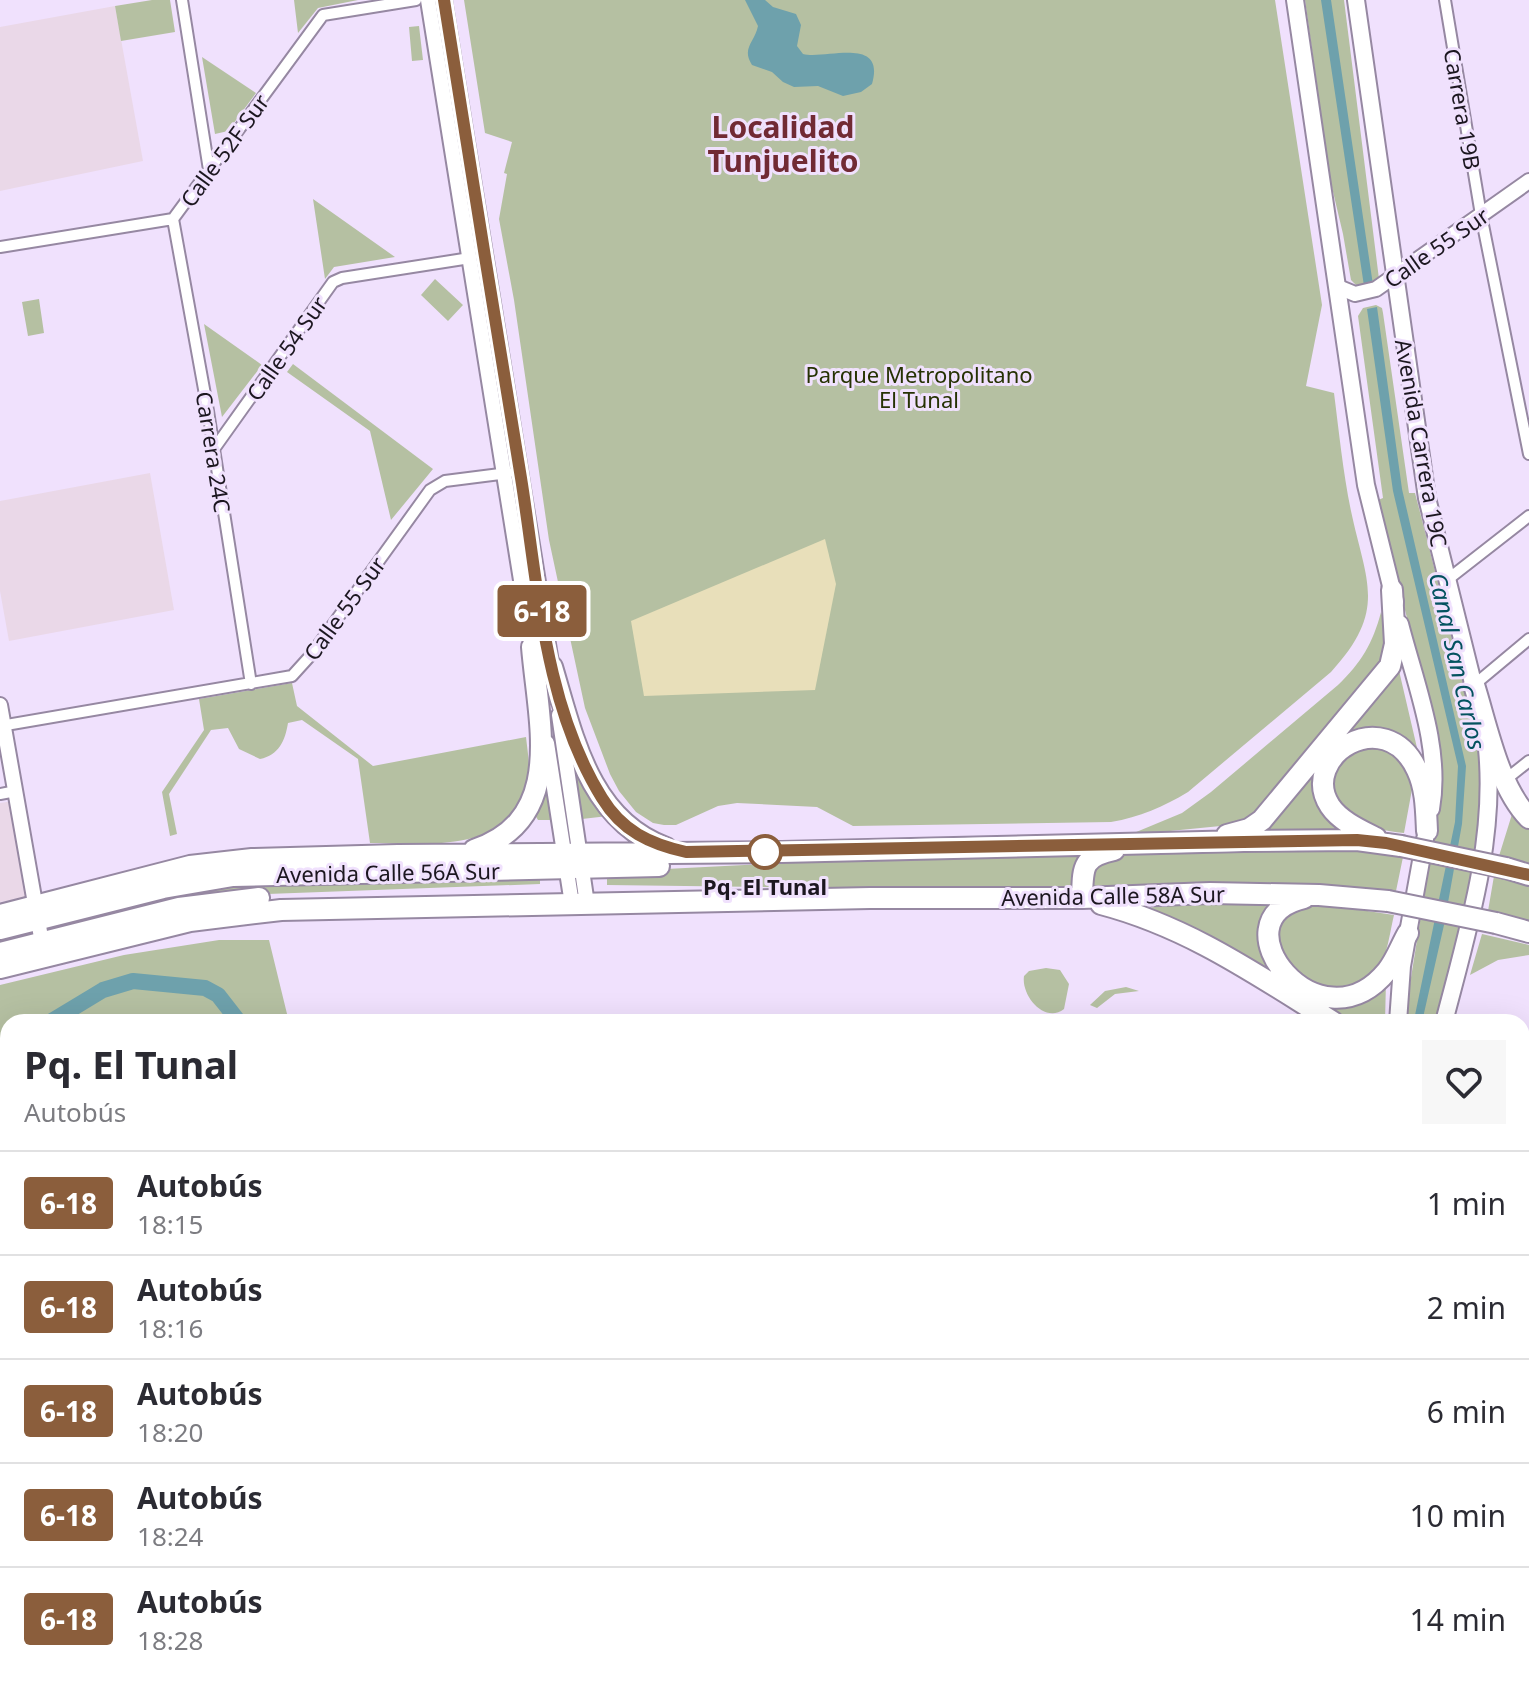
<!DOCTYPE html>
<html lang="es">
<head>
<meta charset="utf-8">
<style>
  body { margin:0; font-family:"Noto Sans",sans-serif; background:#f7f7f7; color:#2b2b33; height:100vh; display:flex; flex-direction:column; font-size:30px; white-space:nowrap }
  * { box-sizing:border-box; margin:0 }
  p { font-size:26px; color:#7c7c81 }
  .icon { flex:none; width:44px; height:44px; fill:none; stroke:currentColor; stroke-width:2; stroke-linecap:round; stroke-linejoin:round }
  .map { position:relative; flex:1; overflow:hidden }
  .sheet { position:absolute; left:0px; top:1014px; width:1530px; height:672px; display:flex; flex-direction:column; background:#fff; border-radius:24px 24px 0 0; box-shadow:0 8px 32px #0002 }
  .sheet>* { flex:none }
  .badge { padding:0 16px; border-radius:6px; font-size:28px; line-height:52px }
  .map>.badge { position:absolute; translate:-50% -50%; box-shadow:0 0 0 4px #fff }
  .round { display:grid; place-items:center; flex:none; width:84px; height:84px; border-radius:0px; background:#f7f7f7 }
  .head { display:flex; align-items:center; justify-content:space-between; height:136px; padding:0 24px }
  h1 { font-size:38px; font-weight:700; line-height:60px }
  ul { padding:0; list-style:none }
  li { display:flex; align-items:center; gap:24px; height:104px; padding:0 24px; border-top:2px solid #e1e1e2 }
  li div { flex:1 }
  li b { display:block; font-size:30px }
  li em { font-style:normal }
  li .badge { min-width:88px; font-weight:700; text-align:center }
  .map>svg:first-child { display:block }
  .education { fill:#ead8e8 }
  .green { fill:#b5c0a2 }
  .sand { fill:#e8dfba }
  .water { fill:#6ea1ac }
  .lines { fill:none; stroke-linecap:round; stroke-linejoin:round }
  .river { stroke:#6ea1ac; stroke-width:16 }
  .street-casing { stroke:#9688a2; stroke-width:14 }
  .secondary-casing { stroke:#9688a2; stroke-width:18 }
  .primary-casing { stroke:#9688a2; stroke-width:20 }
  .highway-casing { stroke:#9688a2; stroke-width:24 }
  .street { stroke:#fff; stroke-width:10 }
  .secondary { stroke:#fff; stroke-width:14 }
  .primary { stroke:#fff; stroke-width:16 }
  .highway { stroke:#fff; stroke-width:20 }
  .highway-bridge-casing { stroke:#9688a2; stroke-width:24; stroke-linecap:butt }
  .highway-bridge { stroke:#fff; stroke-width:20 }
  .line-casing { stroke:#fff; stroke-width:18 }
  .line { stroke:#8b5e3c; stroke-width:12 }
  .stop-dot { fill:#fff; stroke:#8b5e3c; stroke-width:4 }
  .labels { text-anchor:middle; dominant-baseline:central; stroke-width:6; stroke-linejoin:round; paint-order:stroke }
  .street-label { font-size:22px; fill:#1c1720; stroke:#f0e1fd }
  .park-label { font-size:22px; fill:#263203; stroke:#f0e1fd }
  .stop-label { font-size:22px; font-weight:bold; fill:#1c1720; stroke:#f0e1fd }
  .water-label { font-size:24px; font-style:italic; fill:#03525f; stroke:#f0e1fd }
  .district-label { font-size:30px; font-weight:bold; fill:#712a34; stroke:#f0e1fd }
</style>
</head>
<body>
<div class="map">
<svg width="1529" height="1686" viewBox="0 0 1529 1686">
  <rect width="100%" height="100%" fill="#f0e1fd"/>
  <path class="education" d="M115,6L143,161L0,191V27Z
    M150,473L174,610L9,641L0,591V501Z
    M13,801L30,897L0,902V803Z
    M0,1291H8V1368L0,1365Z"/>
  <path class="green" d="M152,0H170L175,32L121,41L115,6Z
    M294,0H358L318,8L298,33Z
    M464,0H1275L1322,305L1306,386L1334,393C1339,432 1343,472 1351,511C1366,582 1388,610 1331,672L1188,792C1163,807 1140,817 1111,822L853,826L817,807L737,803L718,806L676,825H664L653,823L636,812L619,791L610,774L585,708L549,540L514,300L499,219L507,174L504,173L512,142L485,133Z
    M1305,0H1344L1379,279L1377,282L1358,287L1351,280L1343,234L1330,179Z
    M419,26L423,60L412,61L409,27Z
    M202,57L256,93L228,131L215,134Z
    M313,199L395,257L334,267L325,279Z
    M435,279L463,305L448,321L421,295Z
    M39,299L44,333L28,336L22,302Z
    M1376,305L1382,308L1383,313L1409,493H1415C1430,550 1444,607 1458,664C1467,701 1480,739 1481,777C1481,860 1455,942 1435,1022H1407L1410,984L1442,783L1434,728L1378,500L1383,498L1358,316L1363,308Z
    M204,324L262,365L222,417Z
    M293,364L433,469L391,520L370,431L287,372Z
    M1381,612L1388,633L1385,662L1262,812L1241,824L1129,835L1182,813L1211,792L1338,685C1361,663 1373,643 1381,612Z
    M1397,662L1421,765L1380,732L1320,775L1346,829L1254,832Z
    M292,683L297,706L373,766L526,737C528,755 532,776 526,793C504,854 421,843 370,843L358,759L302,720L288,723C285,741 279,755 260,759L239,749L228,728L211,730L169,794L177,834L170,836L162,792L204,730L199,699Z
    M567,731L608,816L582,819Z
    M1382,742L1415,773L1404,833C1364,829 1359,822 1331,796L1334,765L1344,751Z
    M545,767L552,820H538L533,812Z
    M1513,811L1529,828V866L1499,856Z
    M1340,848L1403,857L1396,891L1336,887L1087,892V872L1104,856C1183,853 1261,849 1340,848Z
    M1088,852L1078,891L607,885V872L861,859Z
    M540,873V884L237,895L70,931L66,918L213,883Z
    M1494,876L1529,885V921L1488,911Z
    M1206,902L1275,905C1246,952 1266,961 1300,994L1386,981L1385,1022H1340L1143,909L1172,904Z
    M1314,903L1394,915C1389,935 1386,973 1365,983C1352,990 1330,989 1315,991L1283,967L1276,919Z
    M1482,934L1529,945V955L1498,960L1470,975Z
    M219,940H269L289,1022H8V1291H0V985L124,955Z
    M1046,968L1060,970L1069,984L1064,1009C1045,1024 1021,996 1024,976L1029,971Z
    M1126,987L1139,991L1115,994L1097,1008L1090,1005L1105,991Z
    M1522,1255H1529V1415L1526,1416L1522,1409Z
    M8,1628V1678H485L480,1686H0V1638Z
    M1349,1678H1393L1403,1686H1354Z"/>
  <path class="sand" d="M825,539L836,584L815,690L644,696L631,621Z"/>
  <path class="water" d="M745,0H765L773,7L796,14L801,25L797,46L803,54C825,60 886,35 872,84L861,92L843,96L818,86L794,87L783,82L772,72L752,65C741,48 755,42 758,26Z
    M1321,0H1331L1373,285L1364,286Z
    M1377,307L1402,489L1466,766L1462,824L1444,925L1422,1022L1414,1020L1455,822L1458,766L1393,491L1367,309Z"/>
  <g class="lines">
    <path class="river" d="M50,1022L103,990L133,981L205,988L218,995L239,1022
      M0,1060L8,1054
      M1522,1247L1529,1246
      M0,1276L8,1278
      M405,1686L411,1678"/>
    <g class="street-casing">
      <path id="street" d="M182,0L209,170
        M1445,0L1481,215L1529,454
        M173,219L208,411L251,684
        M0,247L173,219L323,15L416,0
        M214,449L333,282L342,278L470,258
        M1447,580L1529,516
        M1474,685L1529,639
        M0,726L292,676L311,655L430,490L445,481L508,473
        M1505,780L1529,761
        M0,794L16,791
        M766,1678L774,1686
        M579,1686L588,1678
        M779,1686L792,1682L805,1686
        M1019,1686L1028,1678"/>
    </g>
    <g class="secondary-casing">
      <path id="secondary" d="M428,0L533,655
        M444,0L553,675
        M1338,287L1355,294L1376,289L1529,181
        M0,705L42,943
        M559,715L587,904
        M547,743L572,904
        M1522,1632L1529,1636
        M1515,1686L1529,1681"/>
    </g>
    <g class="primary-casing">
      <path id="primary" d="M1295,0L1366,485L1395,602
        M1356,0L1427,498L1476,695
        M1400,624C1415,683 1442,748 1431,809
        M1398,1022L1402,966L1425,839
        M1444,1022C1467,933 1496,841 1487,749
        M1256,1686L1265,1678
        M1296,1686L1304,1678"/>
    </g>
    <g class="highway-casing">
      <path id="highway" d="M552,667C573,737 589,820 666,848
        M1474,685C1487,726 1498,786 1529,818
        M1227,835L1249,829L1262,820L1390,666L1395,644L1392,590
        M1376,838C1360,830 1340,821 1330,806C1298,757 1385,701 1417,770C1426,789 1426,810 1427,831
        M474,850C567,819 538,722 532,647
        M1506,868L1529,875
        M1082,898C1083,868 1081,857 1114,850
        M1304,898C1212,919 1319,1054 1387,971C1396,960 1401,945 1408,933
        M1101,904C1189,927 1257,975 1333,1022
        M0,915L190,866L252,859L398,855L782,852L1244,841L1357,840L1401,846
        M1496,923L1529,932
        M0,929L163,888L233,876L659,866
        M0,953L179,908L259,898
        M0,968L190,921L281,910L870,898H1082L1210,893L1319,895L1388,901"/>
    </g>
    <use href="#street" class="street"/>
    <use href="#secondary" class="secondary"/>
    <use href="#primary" class="primary"/>
    <use href="#highway" class="highway"/>
    <g class="highway-bridge-casing">
      <path id="highway-bridge" d="M1401,846L1506,868
        M1388,901L1496,923"/>
    </g>
    <use href="#highway-bridge" class="highway-bridge"/>
  </g>
  <g class="lines">
    <g class="line-casing">
      <path id="line" d="M444,0C469,159 495,319 521,478C538,584 544,705 602,798C622,831 650,844 686,852L1357,840L1386,843L1529,875"/>
    </g>
    <use href="#line" class="line"/>
  </g>
  <circle class="stop-dot" cx="765" cy="852" r="16"/>
  <g class="labels">
    <g class="street-label">
      <text transform="translate(1463 109) rotate(80)">Carrera 19B</text>
      <text transform="translate(224 150) rotate(-54)">Calle 52F Sur</text>
      <text transform="translate(1436 247) rotate(-35)">Calle 55 Sur</text>
      <text transform="translate(286 348) rotate(-55)">Calle 54 Sur</text>
      <text transform="translate(1422 443) rotate(80)">Avenida Carrera 19C</text>
      <text transform="translate(214 452) rotate(81)">Carrera 24C</text>
      <text transform="translate(344 608) rotate(-54)">Calle 55 Sur</text>
      <text transform="translate(388 872) rotate(-1)">Avenida Calle 56A Sur</text>
      <text transform="translate(1113 895) rotate(-1)">Avenida Calle 58A Sur</text>
    </g>
    <g class="park-label">
      <text x="919" y="374">Parque Metropolitano<tspan x="919" dy="25">El Tunal</tspan></text>
    </g>
    <g class="stop-label">
      <text x="765" y="886">Pq. El Tunal</text>
    </g>
    <g class="water-label">
      <text transform="translate(1458 661) rotate(77)">Canal San Carlos</text>
    </g>
    <g class="district-label">
      <text x="783" y="126">Localidad<tspan x="783" dy="34">Tunjuelito</tspan></text>
    </g>
  </g>
</svg>
<b class="badge" style="left:542px;top:611px;background:#8b5e3c;color:#fff">6-18</b>
<section class="sheet">
<div class="head"><div><h1>Pq. El Tunal</h1><p>Autobús</p></div><a class="round"><svg class="icon" aria-label="heart" viewBox="0 0 24 24"><path d="M12 20l-8-8c-3-5 5-10 8-4 3-6 11-1 8 4z"/></svg></a></div>
<ul>
<li><span class="badge" style="background:#8b5e3c;color:#fff">6-18</span><div><b>Autobús</b><p>18:15</p></div><em>1 min</em></li>
<li><span class="badge" style="background:#8b5e3c;color:#fff">6-18</span><div><b>Autobús</b><p>18:16</p></div><em>2 min</em></li>
<li><span class="badge" style="background:#8b5e3c;color:#fff">6-18</span><div><b>Autobús</b><p>18:20</p></div><em>6 min</em></li>
<li><span class="badge" style="background:#8b5e3c;color:#fff">6-18</span><div><b>Autobús</b><p>18:24</p></div><em>10 min</em></li>
<li><span class="badge" style="background:#8b5e3c;color:#fff">6-18</span><div><b>Autobús</b><p>18:28</p></div><em>14 min</em></li>
</ul>
</section>
</div>
</body>
</html>
